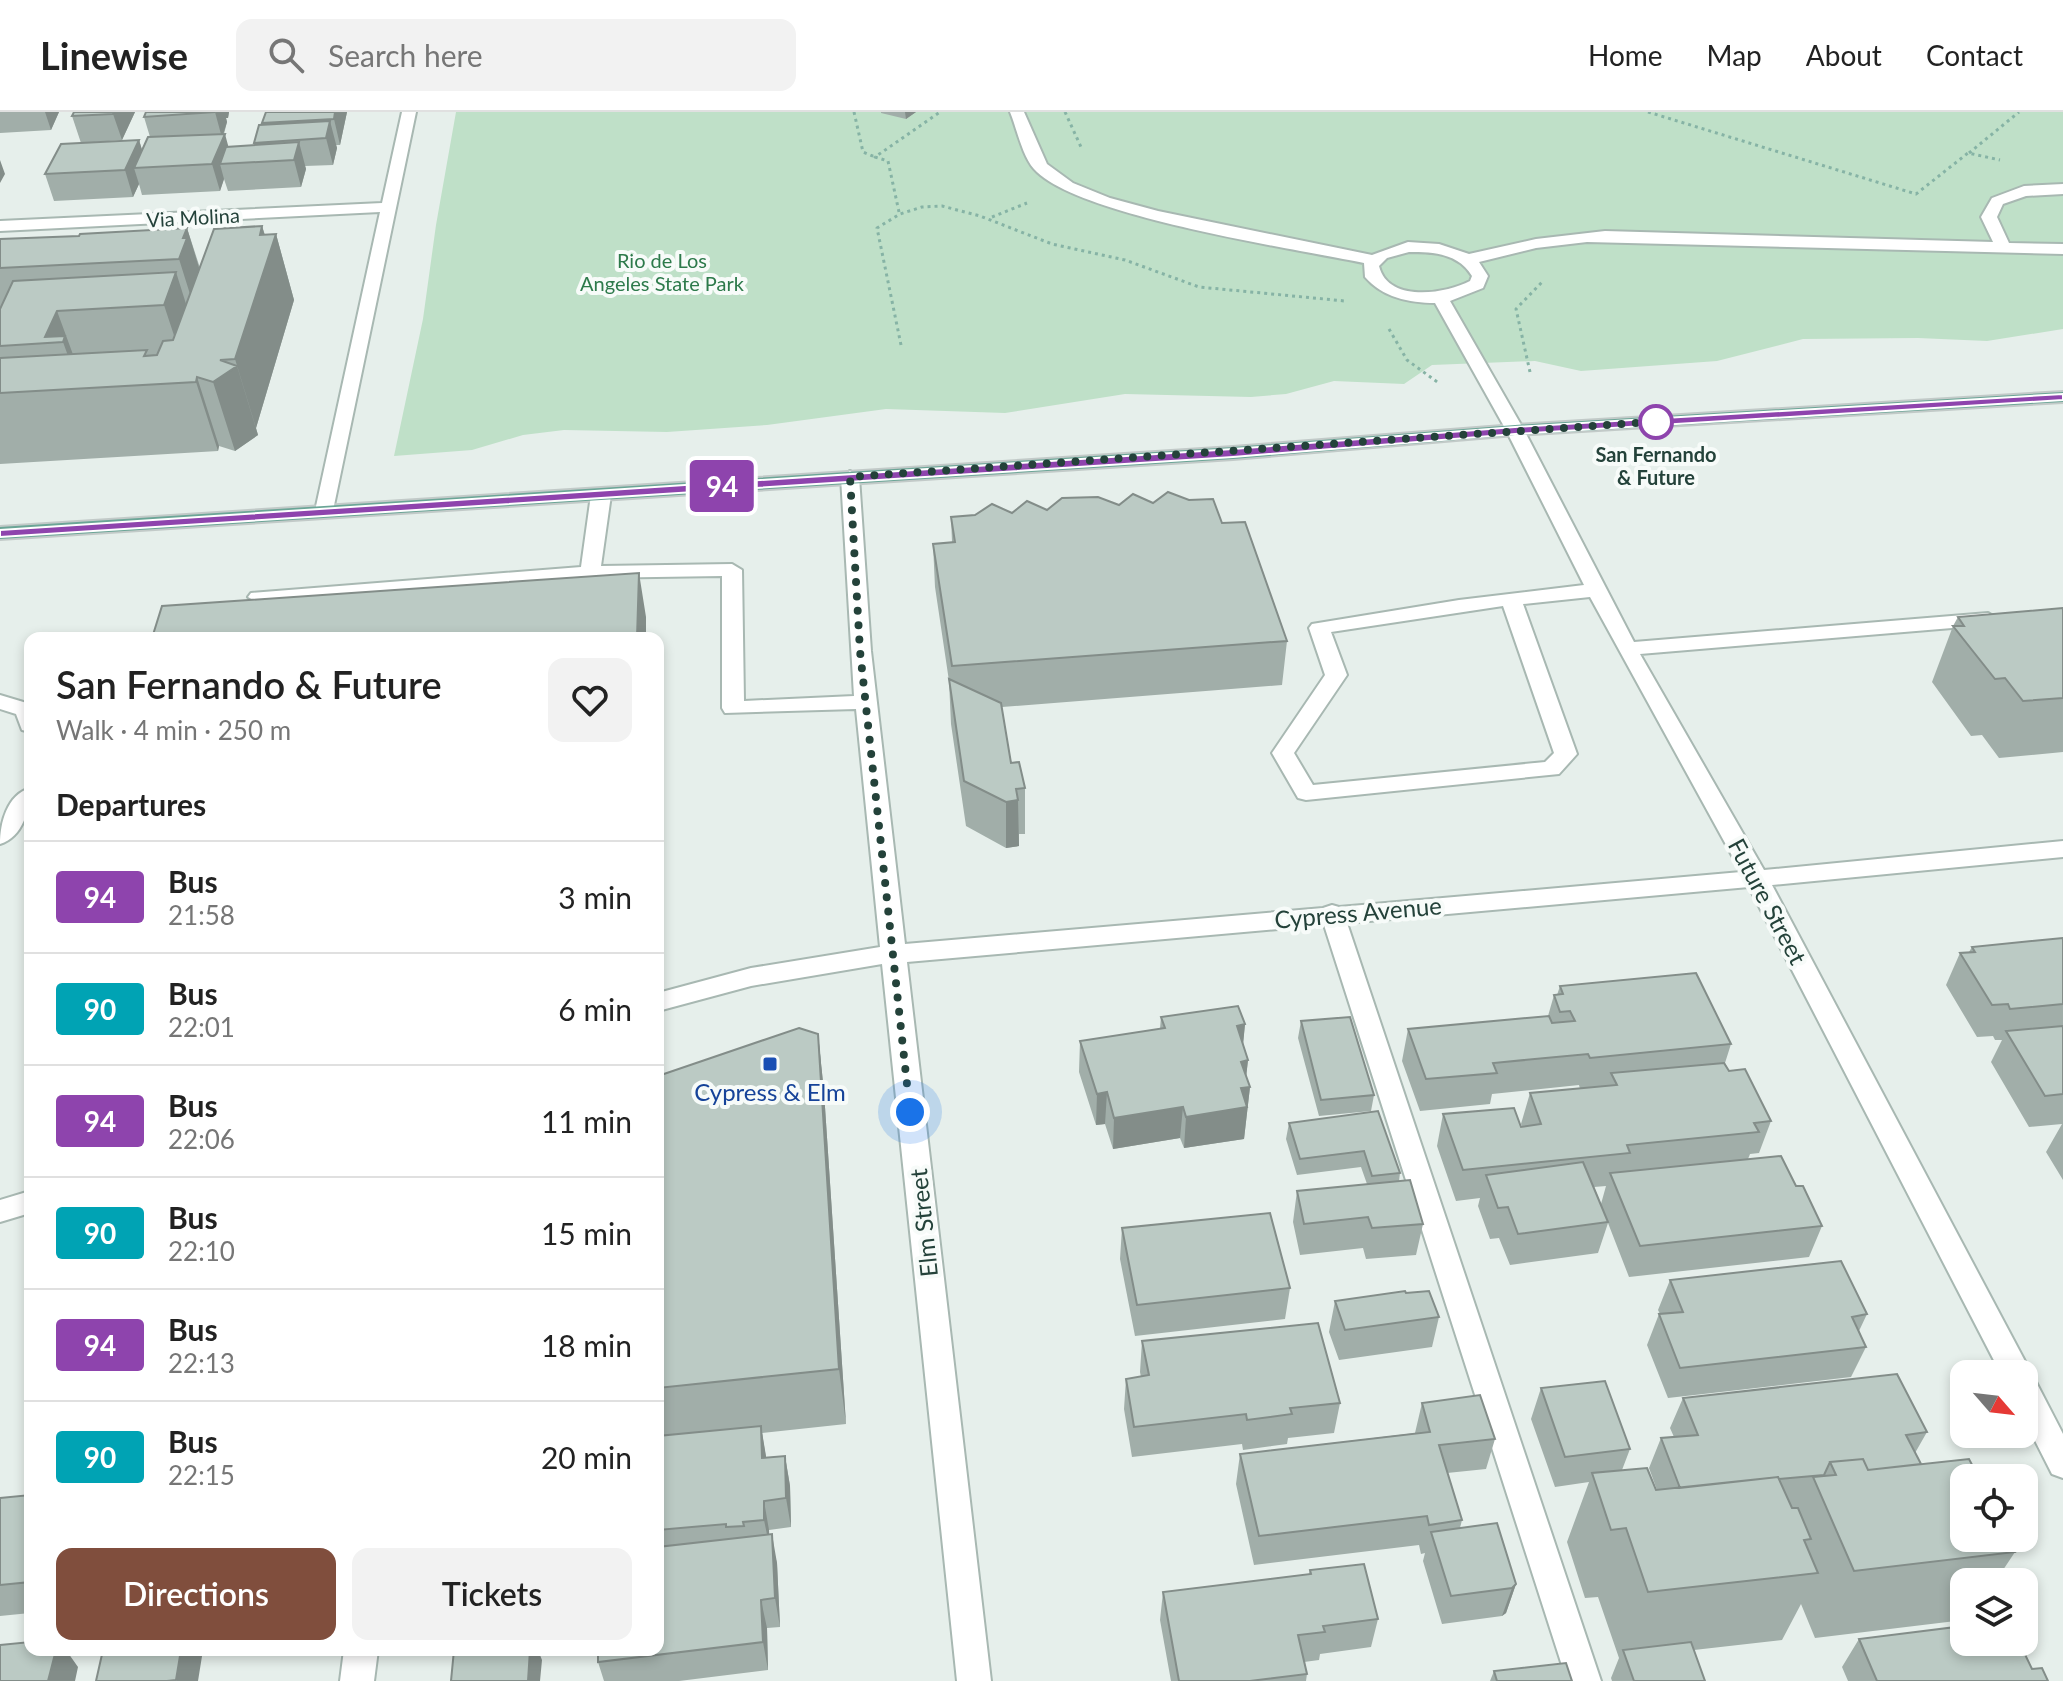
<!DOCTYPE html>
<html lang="en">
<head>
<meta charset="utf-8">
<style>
  body { margin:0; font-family:Lato,sans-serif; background:#f2f2f2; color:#222; height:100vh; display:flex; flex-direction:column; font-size:30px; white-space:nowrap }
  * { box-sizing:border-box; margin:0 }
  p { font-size:26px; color:#767676 }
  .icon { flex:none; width:44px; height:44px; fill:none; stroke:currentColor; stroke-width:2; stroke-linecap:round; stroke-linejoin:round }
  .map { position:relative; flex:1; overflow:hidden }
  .sheet { position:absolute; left:24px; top:520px; width:640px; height:1024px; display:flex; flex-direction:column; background:#fff; border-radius:16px; box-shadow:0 4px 12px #0003 }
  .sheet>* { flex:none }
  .badge { padding:0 16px; border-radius:6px; font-size:28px; line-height:52px }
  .needle { width:52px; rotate:118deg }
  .tools { position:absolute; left:1950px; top:1248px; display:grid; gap:16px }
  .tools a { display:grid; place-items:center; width:88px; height:88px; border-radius:16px; background:#fff; box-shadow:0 4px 12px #0003; font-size:40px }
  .you { position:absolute; width:40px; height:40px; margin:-20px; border:6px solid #fff; border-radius:50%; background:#1a73e8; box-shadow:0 0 0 12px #1a73e833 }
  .map>.badge { position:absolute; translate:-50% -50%; box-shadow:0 0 0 4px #fff }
  h2 { padding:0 32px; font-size:30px; line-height:72px }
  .round { display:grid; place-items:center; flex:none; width:84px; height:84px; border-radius:16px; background:#f2f2f2 }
  .overview { display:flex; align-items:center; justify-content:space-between; height:136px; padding:0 32px }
  h1 { font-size:38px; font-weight:600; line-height:60px }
  .button { display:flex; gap:16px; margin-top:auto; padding:16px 32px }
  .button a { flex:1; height:92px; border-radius:16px; background:#804e3d; color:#fff; font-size:32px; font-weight:600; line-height:92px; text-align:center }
  .button a+a { background:#f2f2f2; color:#222 }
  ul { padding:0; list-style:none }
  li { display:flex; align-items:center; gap:24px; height:112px; padding:0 32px; border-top:2px solid #e0e0e0 }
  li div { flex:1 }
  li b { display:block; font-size:30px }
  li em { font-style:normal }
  li .badge { min-width:88px; font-weight:700; text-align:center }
  header { display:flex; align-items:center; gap:48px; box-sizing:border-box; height:112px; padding:0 40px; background:#fff; border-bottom:2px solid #e0e0e0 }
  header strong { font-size:38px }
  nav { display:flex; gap:44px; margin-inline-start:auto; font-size:28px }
  .search { width:560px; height:72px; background:#f2f2f2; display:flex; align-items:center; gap:20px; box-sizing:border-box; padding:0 28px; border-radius:16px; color:#767676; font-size:30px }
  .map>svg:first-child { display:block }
  .green { fill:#bfe0c8 }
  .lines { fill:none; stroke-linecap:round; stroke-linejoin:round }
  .minor-casing { stroke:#a8b8b2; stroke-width:4 }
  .major-casing { stroke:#c2cac8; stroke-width:4 }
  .path { stroke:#86b3a5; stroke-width:3; stroke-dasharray:3 4; stroke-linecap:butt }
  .minor { fill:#fff; fill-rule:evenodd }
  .major { fill:#6aa596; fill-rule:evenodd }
  .wall { fill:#a1aea9; fill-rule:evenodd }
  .shaded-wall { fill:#838d89 }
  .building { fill:#bbcac4; stroke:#838d89; stroke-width:2 }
  .line { fill:#8e44ad; stroke:#fff; stroke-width:2 }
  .walk { stroke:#24423a; stroke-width:8; stroke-dasharray:0 14.4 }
  .stop-dot { fill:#fff; stroke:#8e44ad; stroke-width:4 }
  .transit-dot { fill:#1a4fb4; stroke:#f7fbf9; stroke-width:3 }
  .labels { text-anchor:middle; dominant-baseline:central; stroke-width:8; stroke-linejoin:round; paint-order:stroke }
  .far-street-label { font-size:20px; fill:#24423a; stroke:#f7fbf9 }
  .far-park-label { font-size:20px; fill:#2d7a4b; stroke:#f7fbf9 }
  .far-stop-label { font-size:20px; font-weight:bold; fill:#24423a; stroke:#f7fbf9 }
  .street-label { font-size:24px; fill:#24423a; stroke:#f7fbf9 }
  .transit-label { font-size:24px; fill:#164399; stroke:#f7fbf9 }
</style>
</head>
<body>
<header>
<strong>Linewise</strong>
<div class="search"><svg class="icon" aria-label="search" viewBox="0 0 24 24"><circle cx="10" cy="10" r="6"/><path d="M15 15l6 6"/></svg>Search here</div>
<nav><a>Home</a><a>Map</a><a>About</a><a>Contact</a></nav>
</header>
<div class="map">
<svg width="2063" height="1569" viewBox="0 0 2063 1569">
  <rect width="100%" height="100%" fill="#e6efeb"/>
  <path class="green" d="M456,0H2063V217L1987,229L1918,226L1803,227L1717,249L1581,259L1535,249L1432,253L1404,272L1334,269L1286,282L1251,285L1125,282L1005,301L886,297L767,313L667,320L564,318L523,323L472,338L394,344L423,207L436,113Z"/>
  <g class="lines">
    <g class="minor-casing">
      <path id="minor" d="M402,0H416L332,403H318L315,399L380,100L0,119V109L382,91Z
        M1010,0H1024L1047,52L1073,71L1110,86L1158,99L1372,143L1408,130L1439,132L1469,142L1536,127L1605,119L1993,130L1981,105L1992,86L2024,74L2063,72V82L2026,84L2003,92L1997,105L2009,131L2063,132V142L1587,130L1536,136L1479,150L1488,164L1483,176L1450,189L1524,318L1634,530L1988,501L1998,507L1988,513L1640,542L1764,758L2063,729V745L1772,773L2027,1253L2031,1262L2029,1266L2035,1268L2063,1322V1366L2052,1362L2024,1307V1262H2001L1749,775L1347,811L1601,1569H1567L1324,813L907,850L991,1569H957L882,852L751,874L658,899V881L751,856L880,835L856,597L725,601L722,596V464L590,466L258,491L248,485L251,481L581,455L591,383L601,377L611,383L601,454L732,452L742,458L744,589L854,584L841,365L850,359L859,365L871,539L905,832L1323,796L1332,793L1339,795L1741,760L1590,485L1523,492L1577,642L1559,662L1306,688L1298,686L1272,641L1325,563L1309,516L1312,512L1459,488L1584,473L1506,318L1435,191C1409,191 1382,185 1365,165L1364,151C1296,137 1075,104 1034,57C1022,43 1017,17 1010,0ZM1409,140C1433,140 1458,141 1472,164L1470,169C1445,182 1388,191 1379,154L1387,146ZM1503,494L1554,641L1545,650L1313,673L1294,641L1347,563L1331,520Z
        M0,583L30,592V620L22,618L16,602L0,597Z
        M30,676C30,697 23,725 0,732C0,711 7,683 30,676Z
        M30,1079V1101L0,1110V1088Z
        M344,1538H378L374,1569H340Z"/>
    </g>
    <g class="major-casing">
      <path id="major" d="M2063,280V290L1515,323L1233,347L0,427V415L1233,335L1515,313Z"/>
    </g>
    <path class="path" d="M854,0L863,40L875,45
      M1065,0L1081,35
      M1648,0L1916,82L1968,41L2000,48
      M1969,41L2019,0
      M899,100L888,49L875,45L940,0
      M992,105L1027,91
      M1389,217L1407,248L1440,272
      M901,233L877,116L900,102L922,95L942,94L980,104L1052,132L1125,148L1199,175L1345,189
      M1530,260L1516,197L1544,168"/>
    <use href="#minor" class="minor"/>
    <use href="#major" class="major"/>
  </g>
  <path class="wall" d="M0,0H59L51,18L0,21Z
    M135,0L122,28L81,31L72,4Z
    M146,0H229L228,6H226L227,10L224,22L228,35L254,33V31L263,13L262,11L347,0L340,33H336L337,36L333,53L305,54L306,57L301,75L228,79L224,67L220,79L142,83L139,72L133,85L54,89L45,62L139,28L142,38L150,25L144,5Z
    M881,0H916L906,7L881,1Z
    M262,114L265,123L276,122L294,188L256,316L258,323L235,339L219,334L218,339L0,352V127L79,124L187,116L200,156Z
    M1153,391L1222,411L1287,529L1282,573L1002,595L1011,651L1025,676V722H1019V734L1006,736L966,714L951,612L949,569L935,475L933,432L952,430L951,405Z
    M2063,496V640L1999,646L1982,623L1971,624L1932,570L1953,514L1958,505Z
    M2063,826V1068L2046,1040L2062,1012L2029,1015L1991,950L2002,928H1995L1993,924L1977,925L1946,873L1960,841L1969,840L1972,835Z
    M1560,874L1731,932L1725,951L1729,959L1771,1009L1759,1041L1750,1042L1748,1047L1796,1074L1822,1114L1809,1145L1629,1165L1608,1111L1598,1141L1510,1153L1499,1126L1490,1127L1478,1094L1480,1086L1456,1089L1437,1034L1443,1002L1522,1014L1521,1012L1530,981L1580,977L1579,973L1492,982L1490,992L1420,999L1402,949L1408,917L1548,904L1554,883H1557ZM1606,1074L1601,1092L1594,1075Z
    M1161,905L1245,912L1243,931L1248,948L1246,965L1250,975L1244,1027L1184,1036L1180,1026L1113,1037L1105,1012L1096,1013L1079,960L1080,929L1160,917Z
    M1301,909L1374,983L1371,999L1319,1004L1298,926Z
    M818,922L824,980L846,1312L762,1321L766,1346L785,1344L790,1374L791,1415L769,1418V1423L777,1451L780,1515L767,1516L768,1558L679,1569H604L598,1550L596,1538H658V964Z
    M1378,999L1400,1061L1399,1069L1423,1112L1416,1143L1366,1147L1363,1136L1300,1143L1293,1110L1297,1079L1367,1072L1361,1055L1297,1063L1286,1027L1289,1011Z
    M1122,1116L1290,1176L1285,1207L1135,1224L1120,1147Z
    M1670,1168L1867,1202L1859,1219L1866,1235L1851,1265L1668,1286L1647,1233L1659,1202H1660L1658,1198Z
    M1406,1181L1439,1205L1432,1235L1339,1248L1329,1220L1335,1189Z
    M1142,1229L1340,1291L1334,1321L1288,1326L1287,1332L1243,1338L1242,1332L1132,1345L1124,1297L1126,1267L1141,1265L1140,1260Z
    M1541,1276L1630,1337L1622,1358L1656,1378H1657L1649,1356L1661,1326L1674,1325L1670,1316L1683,1286L1927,1320L1915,1341L1921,1352L2015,1440L1995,1470H1964V1508L1815,1526L1801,1492L1782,1528L1694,1538L1705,1569H1612L1611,1566L1619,1546L1598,1485L1585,1486L1567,1430L1589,1370L1555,1375L1531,1307Z
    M1422,1291L1495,1327L1486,1357L1447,1361L1462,1408L1460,1416L1516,1472L1506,1501L1502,1504L1442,1512L1423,1449L1425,1441L1421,1442L1419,1433L1254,1453L1236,1372L1240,1342L1415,1321Z
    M30,1383V1501L0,1504V1386Z
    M1310,1458L1378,1507L1371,1535L1320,1542L1319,1548L1304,1550L1307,1562L1306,1569H1171L1160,1508L1163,1480L1309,1462Z
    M1859,1527L2032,1557L2048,1569H1848L1842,1555Z
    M1494,1559L1572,1569H1490Z"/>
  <path class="shaded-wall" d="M45,0H59L51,18Z
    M114,0H135L122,28L113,2Z
    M154,0H229L228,6H226L227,10L222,26L215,0Z
    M335,0H347L340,33L334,7Z
    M905,0H916L906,7Z
    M330,9L337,36L333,53L326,26Z
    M225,22L232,48L220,52L224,67L220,79L212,52Z
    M139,28L147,54L134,56L139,72L133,85L125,58Z
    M299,30L306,57L301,75L294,48Z
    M0,48L5,62L0,71Z
    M262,114L270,141L276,122L294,188L256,316L235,247Z
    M187,116L207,182L200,214L179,147L183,126Z
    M176,160L197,227L186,260L164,193Z
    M57,199L82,267L80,277L63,230L45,225Z
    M237,254L258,323L235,339L213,270Z
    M197,265L219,334L218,339L196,270Z
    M639,461L646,505V526H637Z
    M1018,688L1019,734L1006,736V690Z
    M1245,912L1242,944L1237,914Z
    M818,922L824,980L846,1312L839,1257Z
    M1248,948L1245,975H1250L1244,1027L1184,1036L1186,1005L1241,950Z
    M1107,980L1105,1012L1096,1013L1097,982Z
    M1183,995L1180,1026L1113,1037L1114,1006Z
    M761,1314L766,1344L767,1376L762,1346Z
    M785,1344L790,1374L791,1415L786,1386Z
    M764,1389L769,1418L770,1437L764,1408Z
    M772,1422L777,1451L780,1515L775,1486Z
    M1516,1472L1506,1501L1502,1504L1512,1476Z
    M761,1488L767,1516L768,1558L763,1530Z
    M56,1538H66L78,1555L75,1569H48Z
    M181,1538H203L198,1569H177L176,1568Z
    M530,1538H538L542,1548L540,1569H528Z"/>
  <path class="building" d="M74,0H114L113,2L72,4Z
    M146,0H215L144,5Z
    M266,0H335L334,7L262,11Z
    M330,9L326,26L254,31L259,13Z
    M225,22L212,52L134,56L148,25Z
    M139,28L125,58L45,62L61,32Z
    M299,30L294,48L220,52L226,35Z
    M262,114L260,123L276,122L235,247L220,248L237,254L213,270L197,265L196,270L0,281V246L147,238L144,244L157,243L163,229L173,228L214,117Z
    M187,116L183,126H187L179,147L0,156V127L79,124L80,122Z
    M176,160L164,193L57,199L45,225L65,224L63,230L0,234V197L13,169Z
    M1168,380L1189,388L1213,387L1222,411L1245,410L1287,529L952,554L933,432L955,430L951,405L975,403L992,392L1012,401L1027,389L1047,398L1062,386L1098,385L1119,393L1133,382L1153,391Z
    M639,461L637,526H152L162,494Z
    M2063,496V586L2023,589L2005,566L1995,567L1953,514H1964L1958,505Z
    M949,567L1001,591L1011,651L1019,650L1025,676L1016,677L1018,688L1006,690L964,669Z
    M2063,826V892L2010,897L2008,892L1992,893L1960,841L1975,840L1972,835Z
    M1696,861L1731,932L1590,946L1588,942L1493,951L1497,961L1426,967L1408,917L1549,904L1552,911L1575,909L1570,899L1560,900L1554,883L1563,882L1560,874Z
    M1238,894L1245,912L1237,914L1248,948L1241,950L1250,975L1241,976L1247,995L1186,1005L1183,995L1114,1006L1107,980L1097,982L1080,929L1165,916L1161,905Z
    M1350,905L1374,983L1321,988L1301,909Z
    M2063,914V982L2045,984L2006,919Z
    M799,916L818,922L839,1257L658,1276V964Z
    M1724,951L1729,959L1745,957L1771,1009L1754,1011L1759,1020L1627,1033L1630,1041L1463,1058L1443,1002L1514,996L1521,1015L1541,1012L1530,981L1617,973L1611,961Z
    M1378,999L1400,1061L1372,1064L1364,1039L1300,1047L1289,1011Z
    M1781,1044L1796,1074H1803L1822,1114L1640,1134L1610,1061Z
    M1583,1050L1608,1110L1518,1122L1508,1095L1498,1096L1486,1063Z
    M1410,1068L1423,1112L1372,1116L1368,1105L1304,1112L1297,1079Z
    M1270,1101L1290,1176L1137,1193L1122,1116Z
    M1841,1149L1867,1202L1852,1205L1866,1235L1680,1256L1659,1202L1683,1200L1670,1168Z
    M1405,1179L1406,1181L1429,1179L1439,1205L1345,1218L1335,1189Z
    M1318,1211L1340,1291L1290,1296L1292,1302L1247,1308L1246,1302L1134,1315L1126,1267L1149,1263L1142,1229Z
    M1897,1262L1927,1320L1906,1323L1921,1352L1868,1358L1863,1347L1830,1350L1824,1363L1779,1367L1778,1365L1680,1376L1661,1326L1698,1323L1683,1286Z
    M1605,1269L1630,1337L1565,1345L1541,1276Z
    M1480,1283L1495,1327L1439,1333L1462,1408L1429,1413L1427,1404L1259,1424L1240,1342L1430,1320L1422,1291Z
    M761,1314L762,1346L785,1344L786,1386L764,1389V1408L743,1410L744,1414L726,1415V1412L658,1418V1324Z
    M1863,1347L1868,1358L1969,1347L1979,1366H1964V1426H2009L2015,1440L1854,1459L1813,1365L1836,1363L1830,1350Z
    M1647,1356L1656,1378L1778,1365L1792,1396H1798L1811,1427L1804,1428L1818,1461L1648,1480L1626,1416L1611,1418L1592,1361Z
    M30,1383V1470L0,1473V1386Z
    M1497,1411L1516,1472L1512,1476L1451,1484L1431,1420Z
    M772,1422L775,1486L761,1488L763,1530L598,1550V1538H658V1435Z
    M1364,1452L1378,1507L1323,1514L1325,1520L1298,1523L1307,1562L1250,1569H1179L1163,1480L1311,1462L1310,1458Z
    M1964,1514V1530H2019L2032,1557L2042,1556L2048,1569H1877L1859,1527Z
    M30,1530V1538H56L48,1569H0V1533Z
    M1691,1530L1705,1569H1634L1623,1538Z
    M103,1538H181L176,1568L167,1569H96Z
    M454,1538H530L528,1569H451Z
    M1566,1551L1572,1569H1497L1494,1559Z"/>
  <path class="line" d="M2063,282V288L1515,322L1233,345L0,425V418L1233,337L1515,315Z"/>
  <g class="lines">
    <path class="walk" d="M910,1000L860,539L850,365L1665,309L1656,310"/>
  </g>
  <circle class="stop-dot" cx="1656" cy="310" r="16"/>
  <rect class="transit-dot" x="762" y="944" width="16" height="16" rx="4"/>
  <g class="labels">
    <g class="far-street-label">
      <text transform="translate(193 105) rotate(-3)">Via Molina</text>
    </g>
    <g class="far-park-label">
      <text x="662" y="148">Rio de Los<tspan x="662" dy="23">Angeles State Park</tspan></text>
    </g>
    <g class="far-stop-label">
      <text x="1656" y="342">San Fernando<tspan x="1656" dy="23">&amp; Future</tspan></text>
    </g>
    <g class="street-label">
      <text transform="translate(1768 789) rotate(62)">Future Street</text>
      <text transform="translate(1358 800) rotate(-5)">Cypress Avenue</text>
      <text transform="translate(923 1111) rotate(-96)">Elm Street</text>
    </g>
    <g class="transit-label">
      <text x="770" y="979">Cypress &amp; Elm</text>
    </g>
  </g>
</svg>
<div class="tools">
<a><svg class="needle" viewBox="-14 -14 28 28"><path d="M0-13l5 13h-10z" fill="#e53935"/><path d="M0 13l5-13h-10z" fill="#767676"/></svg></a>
<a><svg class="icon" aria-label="locate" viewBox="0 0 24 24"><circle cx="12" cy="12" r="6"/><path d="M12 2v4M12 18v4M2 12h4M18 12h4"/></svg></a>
<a><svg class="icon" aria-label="layers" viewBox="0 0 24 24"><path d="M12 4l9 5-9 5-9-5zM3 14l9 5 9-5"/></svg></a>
</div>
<div class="you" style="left:910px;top:1000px"></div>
<b class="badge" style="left:722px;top:374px;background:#8e44ad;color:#fff">94</b>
<section class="sheet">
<div class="overview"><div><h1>San Fernando &amp; Future</h1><p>Walk · 4 min · 250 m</p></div><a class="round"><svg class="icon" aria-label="heart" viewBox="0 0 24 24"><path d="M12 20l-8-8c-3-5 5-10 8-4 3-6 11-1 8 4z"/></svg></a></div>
<h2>Departures</h2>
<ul>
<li><span class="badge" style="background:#8e44ad;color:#fff">94</span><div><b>Bus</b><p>21:58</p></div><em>3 min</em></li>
<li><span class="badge" style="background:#00a3b4;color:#fff">90</span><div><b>Bus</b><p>22:01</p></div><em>6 min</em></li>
<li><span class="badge" style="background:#8e44ad;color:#fff">94</span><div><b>Bus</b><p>22:06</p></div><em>11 min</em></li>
<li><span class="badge" style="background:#00a3b4;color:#fff">90</span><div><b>Bus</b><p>22:10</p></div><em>15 min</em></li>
<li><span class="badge" style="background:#8e44ad;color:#fff">94</span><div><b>Bus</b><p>22:13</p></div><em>18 min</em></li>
<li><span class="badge" style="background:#00a3b4;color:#fff">90</span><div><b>Bus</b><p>22:15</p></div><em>20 min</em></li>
</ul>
<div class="button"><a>Directions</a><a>Tickets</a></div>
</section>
</div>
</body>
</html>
